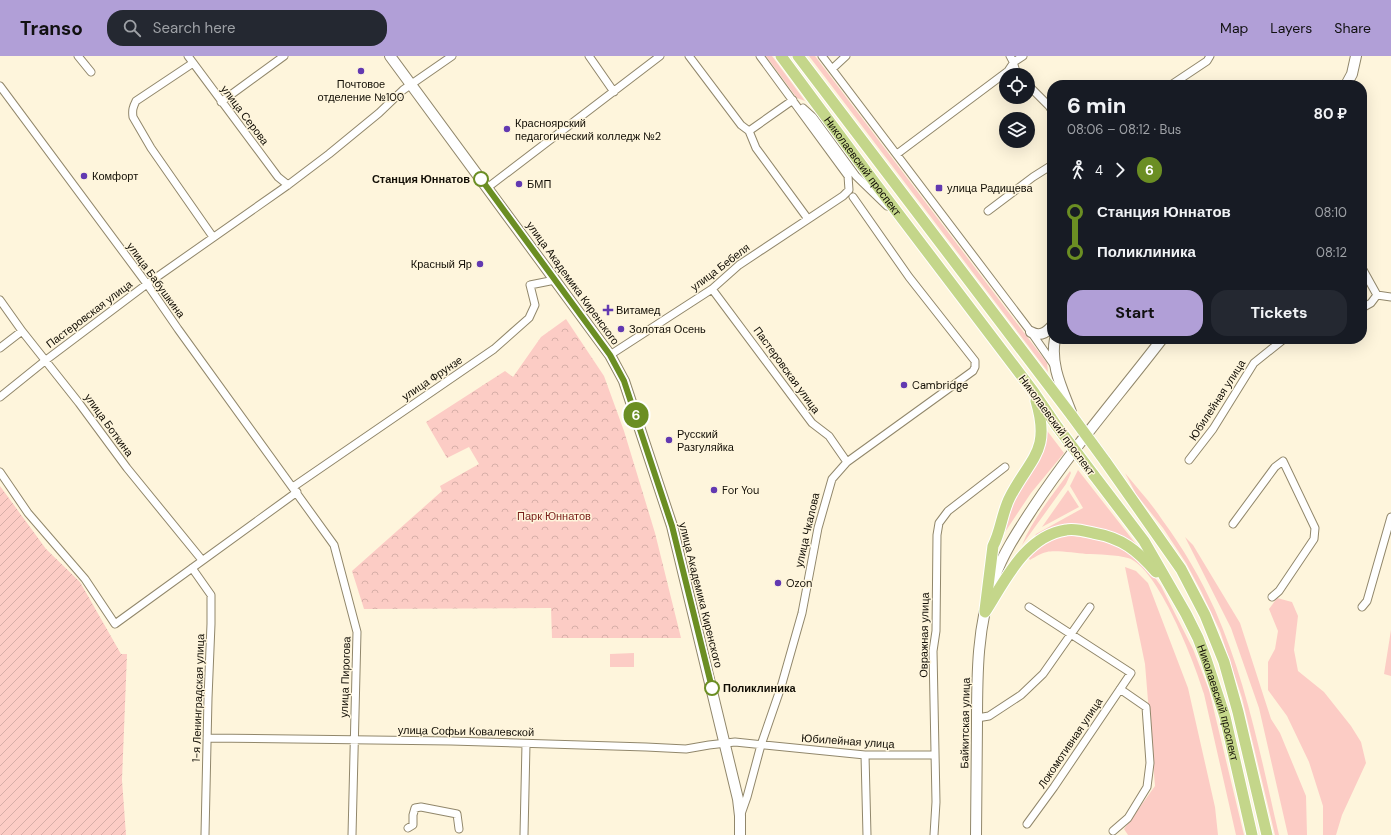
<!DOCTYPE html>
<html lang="en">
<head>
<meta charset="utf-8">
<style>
  body { margin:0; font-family:"DM Sans",sans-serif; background:#242831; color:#f1f3f6; height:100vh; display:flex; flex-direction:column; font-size:15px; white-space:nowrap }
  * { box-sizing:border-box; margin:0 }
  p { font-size:13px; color:#9ea1a6 }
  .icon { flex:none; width:22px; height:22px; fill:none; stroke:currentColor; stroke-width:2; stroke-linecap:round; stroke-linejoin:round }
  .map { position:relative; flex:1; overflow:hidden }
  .sheet { position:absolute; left:1047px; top:24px; width:320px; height:264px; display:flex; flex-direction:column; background:#171b24; border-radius:16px; box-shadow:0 4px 16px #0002 }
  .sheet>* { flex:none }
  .badge { padding:0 8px; border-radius:13px; font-size:14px; line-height:26px }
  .fabs { position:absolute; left:999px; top:12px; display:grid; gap:8px }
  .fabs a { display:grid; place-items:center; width:36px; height:36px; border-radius:50%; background:#171b24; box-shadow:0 4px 16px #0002; font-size:20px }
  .map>.badge { position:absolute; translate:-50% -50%; box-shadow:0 0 0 2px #fff }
  .legs { display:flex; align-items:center; gap:6px; height:44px; padding:0 20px; font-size:13px }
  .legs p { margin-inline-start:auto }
  .summary { display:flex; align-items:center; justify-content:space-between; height:68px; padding:0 20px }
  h1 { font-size:22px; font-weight:700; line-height:30px }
  .primary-button { display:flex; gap:8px; margin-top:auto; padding:8px 20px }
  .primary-button a { flex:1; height:46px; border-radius:16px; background:#b19fd7; color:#111; font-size:16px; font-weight:700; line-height:46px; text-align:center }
  .primary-button a+a { background:#242831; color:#f1f3f6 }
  ul { padding:0 20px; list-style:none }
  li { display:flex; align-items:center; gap:14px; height:40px; font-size:15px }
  li i { display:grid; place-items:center; width:6px; height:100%; margin:0 5px; background:currentColor }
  li i::after { content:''; width:10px; height:10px; margin:-5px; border:3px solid; border-radius:50%; background:#171b24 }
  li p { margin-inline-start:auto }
  li:first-child i { background:linear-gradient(#0000 50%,currentColor 0) }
  li:last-child i { background:linear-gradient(currentColor 50%,#0000 0) }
  header { display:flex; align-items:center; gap:24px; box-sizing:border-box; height:56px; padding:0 20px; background:#b19fd7; color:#111 }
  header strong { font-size:19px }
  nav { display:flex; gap:22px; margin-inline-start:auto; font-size:14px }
  .search { width:280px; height:36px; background:#242831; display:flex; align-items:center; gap:10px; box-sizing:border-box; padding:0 14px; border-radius:16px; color:#9ea1a6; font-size:15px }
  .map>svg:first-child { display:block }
  .grass { fill:#fcccc5 }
  .forest { fill:url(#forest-crowns) }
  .garden { fill:url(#garden-furrows) }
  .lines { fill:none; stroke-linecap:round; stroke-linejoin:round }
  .street-casing { stroke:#91876b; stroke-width:9 }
  .secondary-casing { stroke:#91876b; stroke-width:12 }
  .primary-casing { stroke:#fff; stroke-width:13 }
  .street { stroke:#fff; stroke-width:7 }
  .secondary { stroke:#fff; stroke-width:10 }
  .primary { stroke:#c4d68a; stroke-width:11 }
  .primary-bridge-casing { stroke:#fff; stroke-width:13; stroke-linecap:butt }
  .primary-bridge { stroke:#c4d68a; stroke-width:11 }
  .line-1-casing { stroke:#fff; stroke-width:9 }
  .line-1 { stroke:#6b8e23; stroke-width:6 }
  .poi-dot { fill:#6239b1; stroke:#fef5dc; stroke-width:1.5 }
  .stop-1-dot { fill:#fff; stroke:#6b8e23; stroke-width:2 }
  .labels { text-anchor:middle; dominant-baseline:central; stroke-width:3; stroke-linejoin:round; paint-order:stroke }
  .poi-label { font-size:11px; fill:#120e05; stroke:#fef5dc; text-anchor:start }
  .street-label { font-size:11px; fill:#120e05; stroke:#fef5dc }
  .stop-label { font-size:11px; font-weight:bold; fill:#120e05; stroke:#fef5dc; text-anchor:end }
  .park-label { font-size:11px; fill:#781d18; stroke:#fef5dc }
</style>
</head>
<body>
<header>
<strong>Transo</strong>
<div class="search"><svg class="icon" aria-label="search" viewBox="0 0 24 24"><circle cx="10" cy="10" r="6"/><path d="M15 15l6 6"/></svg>Search here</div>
<nav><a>Map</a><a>Layers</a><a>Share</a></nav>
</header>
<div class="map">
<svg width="1391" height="779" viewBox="0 0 1391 779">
  <defs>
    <pattern id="forest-crowns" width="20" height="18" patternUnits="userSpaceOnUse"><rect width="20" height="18" fill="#fcccc5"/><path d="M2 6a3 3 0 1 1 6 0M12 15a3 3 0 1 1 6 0" fill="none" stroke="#d7aea8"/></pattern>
    <pattern id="garden-furrows" width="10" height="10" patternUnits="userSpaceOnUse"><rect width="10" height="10" fill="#fcccc5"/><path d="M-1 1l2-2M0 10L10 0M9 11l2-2" fill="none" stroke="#d7aea8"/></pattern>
  </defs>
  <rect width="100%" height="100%" fill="#fef5dc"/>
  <path class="grass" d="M766,0H772L805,45L797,42Z
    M809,0H815L1047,307L1048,316Z
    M1045,372L1064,397L1031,437L999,485L1005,463Z
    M1078,414L1136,488L1135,489L1122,481L1046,475L1034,482L1036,478L1083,452L1070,430Z
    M1070,415L1071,417L1066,428L1022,489C1032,464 1054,437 1070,415Z
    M1125,417C1138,433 1152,448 1163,465C1183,492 1201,523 1215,554C1247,627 1261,702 1279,779H1275L1242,642L1220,575L1201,535L1186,507L1163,472L1136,438Z
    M1068,434L1079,451L1042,471Z
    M1067,479L1101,484L1137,497L1161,530L1193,593L1209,634L1244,779H1236L1204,638C1195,608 1158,511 1128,502C1117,499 1098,498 1086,498C1076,497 1055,494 1047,496C1041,497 1035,501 1030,504L1027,500C1039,490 1052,481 1067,479Z
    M1185,481L1193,489L1240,567L1271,663L1280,677L1306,740L1307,779H1288L1259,652L1231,572Z
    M1125,511L1136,515L1148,527L1188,632L1215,751L1218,779H1128L1124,773L1155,730L1145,608Z
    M1277,542L1292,546L1298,560L1294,594L1298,615L1324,636L1351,670L1361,686L1366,707L1342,759L1336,779H1323V750L1309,706L1287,660L1268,634V606L1275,593L1278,575L1269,553Z
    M1391,574V620L1384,618Z
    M634,597V611H610V598Z"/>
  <path class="forest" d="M566,263L604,320L624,375L655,477L681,582H552L551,552L364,553L352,515L442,435L440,430L479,408L469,391L447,402L426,366L505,315L513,321L541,281Z"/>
  <path class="garden" d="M0,430L46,493L80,526L121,598H127L122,724L126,779H0Z"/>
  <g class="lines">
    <g class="street-casing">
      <path id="street" d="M78,0L91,16
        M188,0L278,121L288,129
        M589,0L614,36
        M689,0L741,69L749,75L756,92L808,163
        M822,0L1031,276L1054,309
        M1010,0C1015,7 1014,14 1018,19
        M193,7L136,45C133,51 132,54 133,61L151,92L213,181
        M832,13L846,0
        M1028,29L1049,50L1052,55
        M1171,29L1207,5L1210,0
        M0,30L147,228L178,273L334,489L357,576L352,779
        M221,46L284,0
        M803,52L813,61L856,120L887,150
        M749,75L793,44
        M897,98L1008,15L1014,6L1023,0
        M487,132L660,0
        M988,155L1033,121L1052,109
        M1362,212L1377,239L1391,241
        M712,233L812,367L829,380L847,406
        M0,244L22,275L79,347L127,412L202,504
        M1362,252L1371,247L1377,239
        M0,292L22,275
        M610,299L712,233L739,209L843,140L849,134L848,120L760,0
        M0,341L46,304L147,228L288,129L329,98L379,57L403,34L452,0
        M1189,404L1213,373L1254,307L1284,283
        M0,416L28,457L85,523L115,568L297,436
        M293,431L494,293L529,262L535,249L530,229L555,224
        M1233,468L1275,411L1283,405L1315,472L1314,483L1279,535L1272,541
        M192,512L211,539V568L208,642L205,779
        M1362,551L1367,545L1391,461
        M977,662L989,660L1021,639L1043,618L1090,551
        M207,682L451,685L646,691L686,693L709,689L735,686L865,699H934
        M865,699L867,779
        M741,758L747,741L761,689L781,631L802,557L818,472L832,423L847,406L973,315L975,311V305L909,221L853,141
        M1027,768L1054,731L1131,617L1029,551
        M408,772L413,769V759L415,752L421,751L457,758L459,773
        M1113,775L1128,762L1147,731L1150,707L1146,651L1120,633
        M524,779L526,688
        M934,779L936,746L933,595L936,575L937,479L939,467L948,455L1005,411"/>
    </g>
    <g class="secondary-casing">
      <path id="secondary" d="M390,0L610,299L624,325L672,470L738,743L740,760V779
        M1346,29L1352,18L1356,0
        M1031,276C1040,281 1046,277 1052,270
        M1055,283C1050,309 1062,332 1071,356
        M976,779C976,742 977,704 977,667C977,619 977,569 994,523C1003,497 1018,475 1033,452C1072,393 1119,339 1162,283"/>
    </g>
    <g class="primary-casing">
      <g id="primary">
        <path id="s1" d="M781,0L875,127L1033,335L1056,369"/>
        <path d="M798,0L1072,360"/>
        <path d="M1105,405L1181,513L1205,559L1224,606L1238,656L1267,779"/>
        <path id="s2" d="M1093,418L1144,485L1186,558L1198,582L1206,603L1225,661L1252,779"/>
        <path d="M985,554L993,490C1001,475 1002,456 1010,441C1031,401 1051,395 1036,345"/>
        <path d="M985,556C1005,525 1025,480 1066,474C1074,472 1085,475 1093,477C1122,482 1137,494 1156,516"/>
      </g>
    </g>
    <use href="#street" class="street"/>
    <use href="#secondary" class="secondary"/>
    <use href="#primary" class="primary"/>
    <g class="primary-bridge-casing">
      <path id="primary-bridge" d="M1072,360L1105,405
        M1056,369L1093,418"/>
    </g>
    <use href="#primary-bridge" class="primary-bridge"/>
  </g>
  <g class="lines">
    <g class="line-1-casing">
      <path id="line-1" d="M481,123L610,299L624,325L672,470L712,632"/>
    </g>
    <use href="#line-1" class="line-1"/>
  </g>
  <g class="poi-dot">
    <circle cx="361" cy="15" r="4"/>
    <circle cx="507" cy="73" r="4"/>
    <circle cx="84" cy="120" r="4"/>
    <circle cx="519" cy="128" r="4"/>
    <rect x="935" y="128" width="8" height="8" rx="2"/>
    <circle cx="480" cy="208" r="4"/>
    <path d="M606 248h4v4h4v4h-4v4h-4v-4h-4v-4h4z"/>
    <circle cx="621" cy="273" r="4"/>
    <circle cx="904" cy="329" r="4"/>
    <circle cx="669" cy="384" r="4"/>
    <circle cx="714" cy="434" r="4"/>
    <circle cx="778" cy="527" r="4"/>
  </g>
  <g class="stop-1-dot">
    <circle cx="481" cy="123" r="7"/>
    <circle cx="712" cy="632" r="7"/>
  </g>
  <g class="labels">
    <g class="poi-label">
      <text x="361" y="28" text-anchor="middle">Почтовое<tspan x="361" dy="13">отделение №100</tspan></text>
      <text x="515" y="67">Красноярский<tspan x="515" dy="13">педагогический колледж №2</tspan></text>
      <text x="92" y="120">Комфорт</text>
      <text x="527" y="128">БМП</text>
      <text x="947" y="132">улица Радищева</text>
      <text x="472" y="208" text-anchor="end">Красный Яр</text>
      <text x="616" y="254">Витамед</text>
      <text x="629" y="273">Золотая Осень</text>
      <text x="912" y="329">Cambridge</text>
      <text x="677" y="378">Русский<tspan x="677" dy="13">Разгуляйка</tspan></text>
      <text x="722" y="434">For You</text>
      <text x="786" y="527">Ozon</text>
    </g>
    <g class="street-label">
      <text transform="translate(245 59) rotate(53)">улица Серова</text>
      <text stroke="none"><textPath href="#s1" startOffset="137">Николаевский проспект</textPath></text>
      <text transform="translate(720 211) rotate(-37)">улица Бебеля</text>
      <text transform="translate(156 224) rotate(54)">улица Бабушкина</text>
      <text transform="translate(573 227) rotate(54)">улица Академика Киренского</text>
      <text transform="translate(89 258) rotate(-37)">Пастеровская улица</text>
      <text transform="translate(787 314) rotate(54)">Пастеровская улица</text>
      <text transform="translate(432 322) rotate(-34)">улица Фрунзе</text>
      <text transform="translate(1217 344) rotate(-57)">Юбилейная улица</text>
      <text transform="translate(109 369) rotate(54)">улица Боткина</text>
      <text transform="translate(1057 369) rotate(54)">Николаевский проспект</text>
      <text transform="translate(807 474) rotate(-77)">улица Чкалова</text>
      <text transform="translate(701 539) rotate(76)">улица Академика Киренского</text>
      <text transform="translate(924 579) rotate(-89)">Овражная улица</text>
      <text transform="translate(345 621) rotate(-88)">улица Пирогова</text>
      <text transform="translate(198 642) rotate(-88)">1-я Ленинградская улица</text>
      <text stroke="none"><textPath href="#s2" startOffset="263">Николаевский проспект</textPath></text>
      <text transform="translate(965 667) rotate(-89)">Байкитская улица</text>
      <text transform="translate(466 675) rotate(1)">улица Софьи Ковалевской</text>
      <text transform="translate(848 685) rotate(4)">Юбилейная улица</text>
      <text transform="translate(1070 687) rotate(-56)">Локомотивная улица</text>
    </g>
    <g class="stop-label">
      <text x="470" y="123">Станция Юннатов</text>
      <text x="723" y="632" text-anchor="start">Поликлиника</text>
    </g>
    <g class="park-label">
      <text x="554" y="460">Парк Юннатов</text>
    </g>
  </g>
</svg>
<div class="fabs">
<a><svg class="icon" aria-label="locate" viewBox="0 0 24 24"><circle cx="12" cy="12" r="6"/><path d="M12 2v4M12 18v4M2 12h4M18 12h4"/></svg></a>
<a><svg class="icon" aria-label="layers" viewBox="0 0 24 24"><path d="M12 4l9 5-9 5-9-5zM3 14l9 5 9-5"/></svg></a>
</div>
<b class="badge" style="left:636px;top:359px;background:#6b8e23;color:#fff">6</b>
<section class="sheet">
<div class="summary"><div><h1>6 min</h1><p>08:06 – 08:12 · Bus</p></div><b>80 ₽</b></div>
<div class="legs"><svg class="icon" aria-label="walk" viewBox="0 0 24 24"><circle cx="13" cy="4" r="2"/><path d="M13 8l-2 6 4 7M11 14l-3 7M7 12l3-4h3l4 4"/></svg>4<svg class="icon" aria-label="forward" viewBox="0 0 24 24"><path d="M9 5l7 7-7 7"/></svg><b class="badge" style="background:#6b8e23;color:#fff">6</b></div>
<ul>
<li><i style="color:#6b8e23"></i><b>Станция Юннатов</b><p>08:10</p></li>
<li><i style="color:#6b8e23"></i><b>Поликлиника</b><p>08:12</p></li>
</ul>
<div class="primary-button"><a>Start</a><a>Tickets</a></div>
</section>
</div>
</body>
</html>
